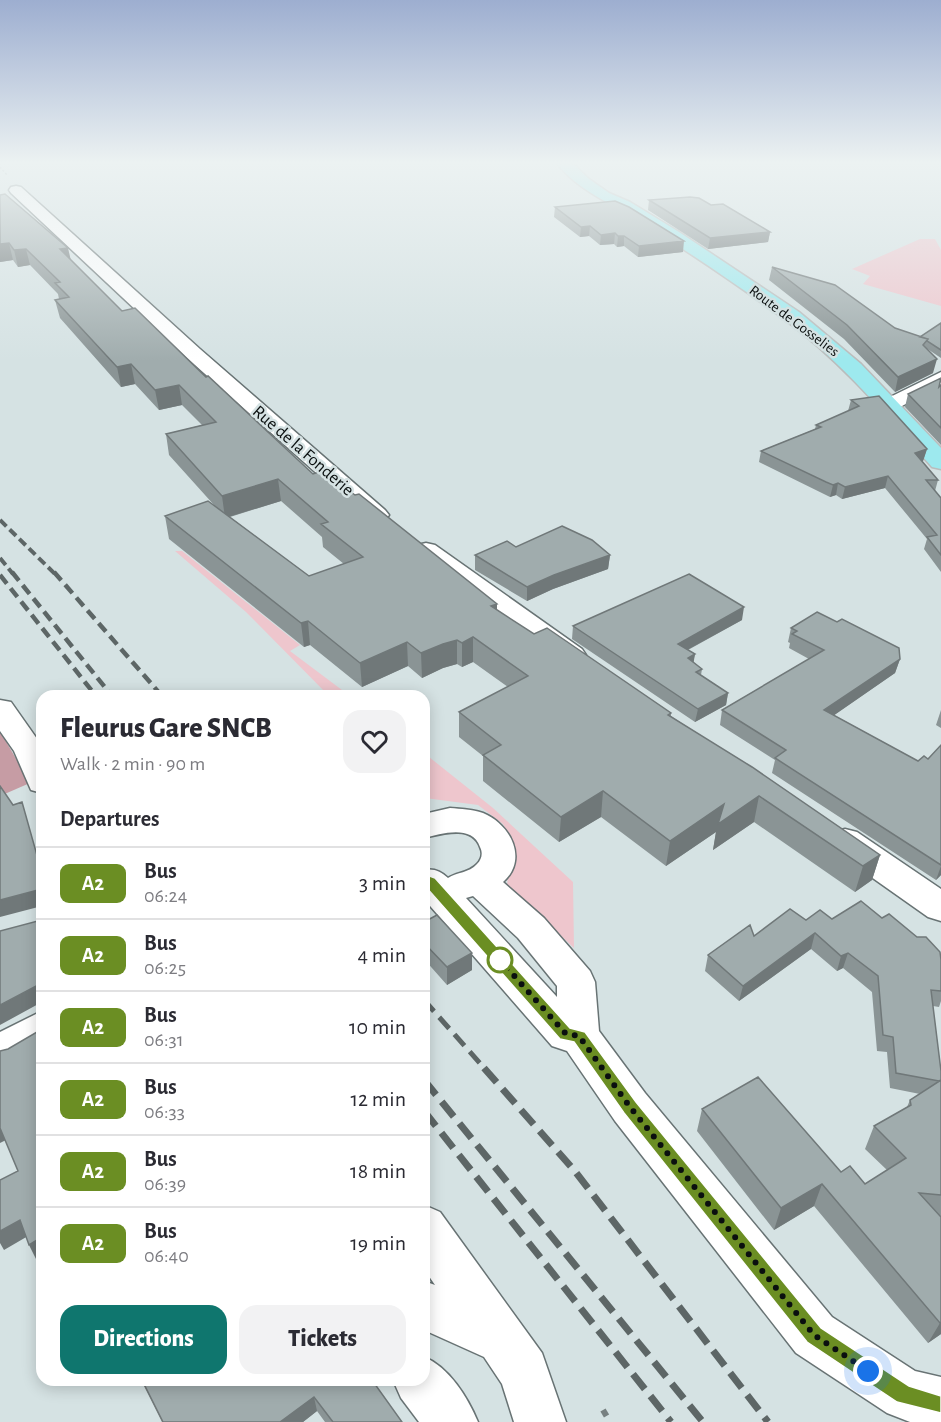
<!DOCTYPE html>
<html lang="en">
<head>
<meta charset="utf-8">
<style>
  body { margin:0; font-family:"Alegreya Sans",sans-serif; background:#f2f2f3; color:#2b2b33; height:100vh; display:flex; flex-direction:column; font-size:22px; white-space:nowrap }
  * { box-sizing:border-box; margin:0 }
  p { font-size:20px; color:#7c7c81 }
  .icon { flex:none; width:33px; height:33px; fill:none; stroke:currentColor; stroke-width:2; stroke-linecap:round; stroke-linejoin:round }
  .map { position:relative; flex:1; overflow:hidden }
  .sheet { position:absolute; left:36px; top:690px; width:394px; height:696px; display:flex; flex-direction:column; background:#fff; border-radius:18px; box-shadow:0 3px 15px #0003 }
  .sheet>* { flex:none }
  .badge { padding:0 12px; border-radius:9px; font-size:21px; line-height:39px }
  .you { position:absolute; width:30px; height:30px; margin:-15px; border:4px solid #fff; border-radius:50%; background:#1a73e8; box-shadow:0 0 0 9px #1a73e833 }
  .map>.badge { position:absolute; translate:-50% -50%; box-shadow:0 0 0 3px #fff }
  h2 { padding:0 24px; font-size:22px; line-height:54px }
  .round { display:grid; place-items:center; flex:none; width:63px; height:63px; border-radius:18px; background:#f2f2f3 }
  .summary { display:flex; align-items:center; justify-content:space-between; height:102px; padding:0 24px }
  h1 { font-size:28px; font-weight:800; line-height:45px }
  .cta { display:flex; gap:12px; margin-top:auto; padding:12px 24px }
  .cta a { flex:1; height:69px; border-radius:18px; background:#0f766e; color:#fff; font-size:24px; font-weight:800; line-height:69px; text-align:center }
  .cta a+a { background:#f2f2f3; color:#2b2b33 }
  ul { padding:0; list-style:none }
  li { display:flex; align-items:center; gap:18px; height:72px; padding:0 24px; border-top:2px solid #e1e1e2 }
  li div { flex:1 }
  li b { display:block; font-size:22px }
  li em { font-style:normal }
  li .badge { min-width:66px; font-weight:700; text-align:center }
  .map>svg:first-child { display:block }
  .green { fill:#eec6cd }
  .forest { fill:#c69ca4 }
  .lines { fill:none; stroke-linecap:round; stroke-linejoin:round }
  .minor-casing { stroke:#687374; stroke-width:3 }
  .major-casing { stroke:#babcbc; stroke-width:3 }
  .path-far1 { stroke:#778081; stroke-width:1.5; stroke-dasharray:2 2; stroke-linecap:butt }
  .path { stroke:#778081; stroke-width:6; stroke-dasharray:7 7; stroke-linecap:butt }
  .minor { fill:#fff; fill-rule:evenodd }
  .major { fill:#9de9ee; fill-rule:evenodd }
  .rail-far3 { stroke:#5d6666; stroke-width:4; stroke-dasharray:9 4.5; stroke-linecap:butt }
  .rail-far2 { stroke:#5d6666; stroke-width:4.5; stroke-dasharray:11 6; stroke-linecap:butt }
  .rail-far1 { stroke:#5d6666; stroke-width:5; stroke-dasharray:15 8; stroke-linecap:butt }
  .rail { stroke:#5d6666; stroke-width:7; stroke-dasharray:19 9; stroke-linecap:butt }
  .wall { fill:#8a9495; fill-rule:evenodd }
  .shaded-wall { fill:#707879 }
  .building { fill:#a0acad; stroke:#707879; stroke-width:1.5 }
  .line { fill:#6b8e23; stroke:#fff; stroke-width:1.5 }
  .walk { stroke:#0a0f0f; stroke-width:6; stroke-dasharray:0 10.8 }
  .stop-dot { fill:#fff; stroke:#6b8e23; stroke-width:3 }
  .labels { text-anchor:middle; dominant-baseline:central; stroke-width:5; stroke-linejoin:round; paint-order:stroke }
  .far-street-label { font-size:15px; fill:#0a0f0f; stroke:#d5e2e3 }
  .street-label { font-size:18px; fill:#0a0f0f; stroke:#d5e2e3 }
</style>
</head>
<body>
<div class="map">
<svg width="941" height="1422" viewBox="0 0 941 1422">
  <rect width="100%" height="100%" fill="#d5e2e3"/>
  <path class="green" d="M920,239H935L941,250V306L863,284L870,276L852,269Z
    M175,551H182L300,645L290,651L350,696H329L246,612Z
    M424,753L493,808L573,882L574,948L507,885L512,840L503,824L478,805L425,798Z"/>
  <path class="forest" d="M0,731L30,783L0,796Z"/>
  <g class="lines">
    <g class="minor-casing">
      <path id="minor" d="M16,186L21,187L200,349L385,510L389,515L385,520L377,522L369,520L186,357L11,193L9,190L11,187Z
        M941,372V386L896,409H882L879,405L882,401Z
        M426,543L435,545L582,649L586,655L582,661L572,663L562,661L417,555L414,550L417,545Z
        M0,700L11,702L42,746V793L31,790L14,751L0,731Z
        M450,808C461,809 472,809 483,813C510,824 529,859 503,882L544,918L590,971L595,982L599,1031L645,1093L832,1317L915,1371L941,1377V1422H910L887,1413L796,1353L615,1121L567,1051L552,1046L424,899V870C433,868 441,871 448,878C457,872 469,873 477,864C482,859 483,853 480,847C472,824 441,834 424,838V814ZM473,896L518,938L557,986V997L466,898Z
        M845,829L857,832L941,889V921L928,917L833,850L828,841L833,832Z
        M42,1011V1048L14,1064L0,1070V1032Z
        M424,1205L440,1212L542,1353L566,1422H514L502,1384L484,1357L424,1330V1281L435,1285L424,1269Z
        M424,1357C449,1367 468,1398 478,1422H419L401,1398L393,1380H424Z"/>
    </g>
    <g class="major-casing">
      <path id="major" d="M556,162H571L589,179L609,193L630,202L679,232L799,312L861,364L941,448V469L932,467C886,415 841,361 784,319C738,285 690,253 641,222C611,203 578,191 556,162Z"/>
    </g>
    <path class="path-far1" d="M0,167L7,175"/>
    <path class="path" d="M603,1410L610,1422"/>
    <use href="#minor" class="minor"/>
    <use href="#major" class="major"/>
    <path class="rail-far3" d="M0,520L55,574
      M0,558L13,574"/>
    <path class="rail-far2" d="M12,572L112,696
      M54,572L162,696
      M0,575L96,696"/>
    <path class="rail-far1" d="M424,1000L485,1069"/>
    <path class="rail" d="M484,1068L574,1170L768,1422
      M424,1080L703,1422
      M424,1111L671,1422"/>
  </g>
  <path class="wall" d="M0,195L71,260L122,311L206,377L313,474L497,610L534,634L671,713V716L880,855L872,880L855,892L754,822L713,850L716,832L666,866L601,817L559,842L483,781V756L459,737V712L508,687L473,662L462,667L457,664L443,668L422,678L408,666L362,687L310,645L304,647L169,539L165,516L214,505L169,455L166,434L202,425L182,405L159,410L135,384L121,387L60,318L55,300L59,299L58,294L30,265L18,267L13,260L0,262ZM281,501L322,537L323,547L344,564L309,576L230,517Z
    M649,200L711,205L770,232L768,242L708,249L648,210Z
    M555,207L683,252L638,257L624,246L617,247L614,244L600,245L589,236L580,237L554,217Z
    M772,267L895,328L920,337L941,323V358L926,348L933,373L895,392L844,339L769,280Z
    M941,381L939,386L941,385V445L905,407L908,394Z
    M851,400L927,449L923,461H922L938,480L935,491L941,498V572L924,549L927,539L885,488L842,499L836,495L830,497L759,462L761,451L815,429L816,425L848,411Z
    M516,547L610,555L608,569L553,589L527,601L475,570V555Z
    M742,620L688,650L695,654L693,662L702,669L701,675L728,693L726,705L695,722L572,639L573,626Z
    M791,628L900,659L895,673L834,715L918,761L928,759L941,745V875L936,880L772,773L775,760L720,725L722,710L809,659L789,648L790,643L788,642Z
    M941,710V728L936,725Z
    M882,918L941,960V1001L939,1007L933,1006L941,1071V1334L928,1343L814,1206L774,1230L697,1131L702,1109L865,1184L887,1170L865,1149L874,1126L907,1107L910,1100L920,1094L890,1088L887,1052L877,1051L872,992L843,968L837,971L811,949L739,1001L705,971L708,955L754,936L806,920Z
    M424,922L472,953V970L447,985L424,959Z
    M141,1380H372L402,1422H325L317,1411L303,1422H162Z"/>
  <path class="shaded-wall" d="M590,226L589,236L580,237L581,227Z
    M770,232L768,242L708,249L710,238Z
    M615,233L614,244L600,245L601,235Z
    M618,236H624V246L617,247Z
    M684,241L683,252L638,257L639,246Z
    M9,243L13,260L0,262V244Z
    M68,248L72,265L60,249Z
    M26,249L30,265L18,267L14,250Z
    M937,359L933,373L895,392L898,377Z
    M131,364L135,384L121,387L117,367Z
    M179,385L182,405L159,410L155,390Z
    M927,449L923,461L912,464L915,453Z
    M888,476L885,488L842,499L845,487Z
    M278,479L281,501L225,518L222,496Z
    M838,483L836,495L830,497L833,485Z
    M610,555L608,569L553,589L527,601V587L554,575Z
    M497,604V628L491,606Z
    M744,607L742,620L676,656L678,644Z
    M308,621L310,645L304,647L301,623Z
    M473,637V662L462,667V643Z
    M457,640V664L443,668L422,678L421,653L443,644Z
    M407,642L408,666L362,687L360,663Z
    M695,654L693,666L688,658Z
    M900,659L895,673L820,725L824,710Z
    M728,693L726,705L695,722L698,709Z
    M603,791L601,817L559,842L561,817Z
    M759,796L754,822L713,850L716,832L666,866L670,841L724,804Z
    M880,855L872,880L855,892L863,866Z
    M941,866V875L936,880Z
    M38,890L42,906L0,917V900Z
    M815,933L811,949L739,1001L743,986Z
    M472,953V970L447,985V967Z
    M848,953L843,968L837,971L841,956Z
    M42,983V1002L0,1025V1005Z
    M0,1128L6,1140L0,1143Z
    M822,1184L814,1206L774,1230L781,1208Z
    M20,1220L28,1236L4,1250L0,1243V1231Z
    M42,1237V1258L37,1261L29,1245Z
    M941,1322V1334L928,1343L940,1323Z
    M314,1397L317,1411L303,1422H280Z"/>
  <path class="building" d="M5,194L68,248L60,249L122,311L135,308L206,377L208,376L313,474L322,471L355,495L359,494L497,604L491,606L534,634L547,628L671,713L668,715L752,767L880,855L863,866L759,796L718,824L724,804L670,841L603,791L561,817L483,755L501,745L459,712L528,676L473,637L462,643L457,640L443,644L421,653L407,642L360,663L308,621L301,623L165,516L208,501L309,576L363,557L321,524L328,522L278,479L222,496L166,434L216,422L179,385L155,390L131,364L117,367L55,300L69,297L55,283L60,282L26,249L14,250L9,243L0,244V195Z
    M690,197L699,198L711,205L723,204L770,232L710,238L649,200Z
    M615,201L629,207L684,241L639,246L624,236H618L615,233L601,235L590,226L581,227L555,207Z
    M772,267L835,285L895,328L928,339L923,345L937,359L898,377L847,325Z
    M941,323V350L927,341L928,339L920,337Z
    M941,378L939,387L941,385V428L908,394Z
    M879,396L927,449L915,453L938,480H926L941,498V555L927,537L937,535L888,476L845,487L838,483L833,485L826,482L761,451L821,427L816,425L859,406L851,400Z
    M562,526L592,540L610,555L554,575L527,587L475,555L507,541L516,547Z
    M689,574L744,607L678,644L695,654L688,658L702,669L696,672L728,693L698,709L573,626Z
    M817,612L837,622L842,619L899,648L900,659L824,710L918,761L924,756L928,759L941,745V865L775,758L786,750L722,710L824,650L792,634L797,631L791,628Z
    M0,786L13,805L22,802L42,873V983L0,1005V931L38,921V890L0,900Z
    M861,901L882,918L889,914L917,937H926L940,952L941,960V991L931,990L941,1071V1080L939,1081L896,1073L893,1037L883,1035L878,976L848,953L841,956L815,933L743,986L708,955L750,925L754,936L790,909L806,920L820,910L832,919Z
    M437,915L472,953L447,967L424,943V922Z
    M42,1029V1237L29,1245L20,1220L0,1231V1180L18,1171L0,1128V1051L8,1049Z
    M758,1077L841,1172L850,1166L865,1184L906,1158L874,1126L911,1105L910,1100L941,1080V1195L919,1193L941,1217V1322L940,1323L822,1184L781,1208L702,1109Z
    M142,1380H372L402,1422H333L314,1397L280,1422H163Z"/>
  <linearGradient id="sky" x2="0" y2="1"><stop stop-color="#9daed0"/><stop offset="0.45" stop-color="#ecf2f2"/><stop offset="1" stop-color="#ecf2f2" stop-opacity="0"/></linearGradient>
  <rect width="941" height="361" fill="url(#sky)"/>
  <path class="line" d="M424,874L435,878L570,1028L585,1032L636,1102L821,1328L909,1386L941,1396V1413L897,1402L807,1342L624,1113L574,1042L560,1039L425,886L418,879Z"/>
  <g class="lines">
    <path class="walk" d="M500,960L566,1034L579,1036L630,1107L814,1335L868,1371"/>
  </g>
  <circle class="stop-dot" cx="500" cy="960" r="12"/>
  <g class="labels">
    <g class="far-street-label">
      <text transform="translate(794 321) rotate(37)">Route de Gosselies</text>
    </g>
    <g class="street-label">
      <text transform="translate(303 451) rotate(41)">Rue de la Fonderie</text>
    </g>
  </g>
</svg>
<div class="you" style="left:868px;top:1371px"></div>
<section class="sheet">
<div class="summary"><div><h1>Fleurus Gare SNCB</h1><p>Walk · 2 min · 90 m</p></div><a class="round"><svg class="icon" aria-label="heart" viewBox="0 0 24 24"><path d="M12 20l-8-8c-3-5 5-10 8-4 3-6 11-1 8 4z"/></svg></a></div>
<h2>Departures</h2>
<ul>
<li><span class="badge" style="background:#6b8e23;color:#fff">A2</span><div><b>Bus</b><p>06:24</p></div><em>3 min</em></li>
<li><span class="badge" style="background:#6b8e23;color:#fff">A2</span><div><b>Bus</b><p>06:25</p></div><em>4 min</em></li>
<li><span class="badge" style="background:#6b8e23;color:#fff">A2</span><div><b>Bus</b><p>06:31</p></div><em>10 min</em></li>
<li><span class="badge" style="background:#6b8e23;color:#fff">A2</span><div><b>Bus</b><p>06:33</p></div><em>12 min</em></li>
<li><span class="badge" style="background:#6b8e23;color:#fff">A2</span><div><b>Bus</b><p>06:39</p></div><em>18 min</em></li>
<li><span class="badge" style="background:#6b8e23;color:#fff">A2</span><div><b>Bus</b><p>06:40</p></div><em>19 min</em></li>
</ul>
<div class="cta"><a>Directions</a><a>Tickets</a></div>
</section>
</div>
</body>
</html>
